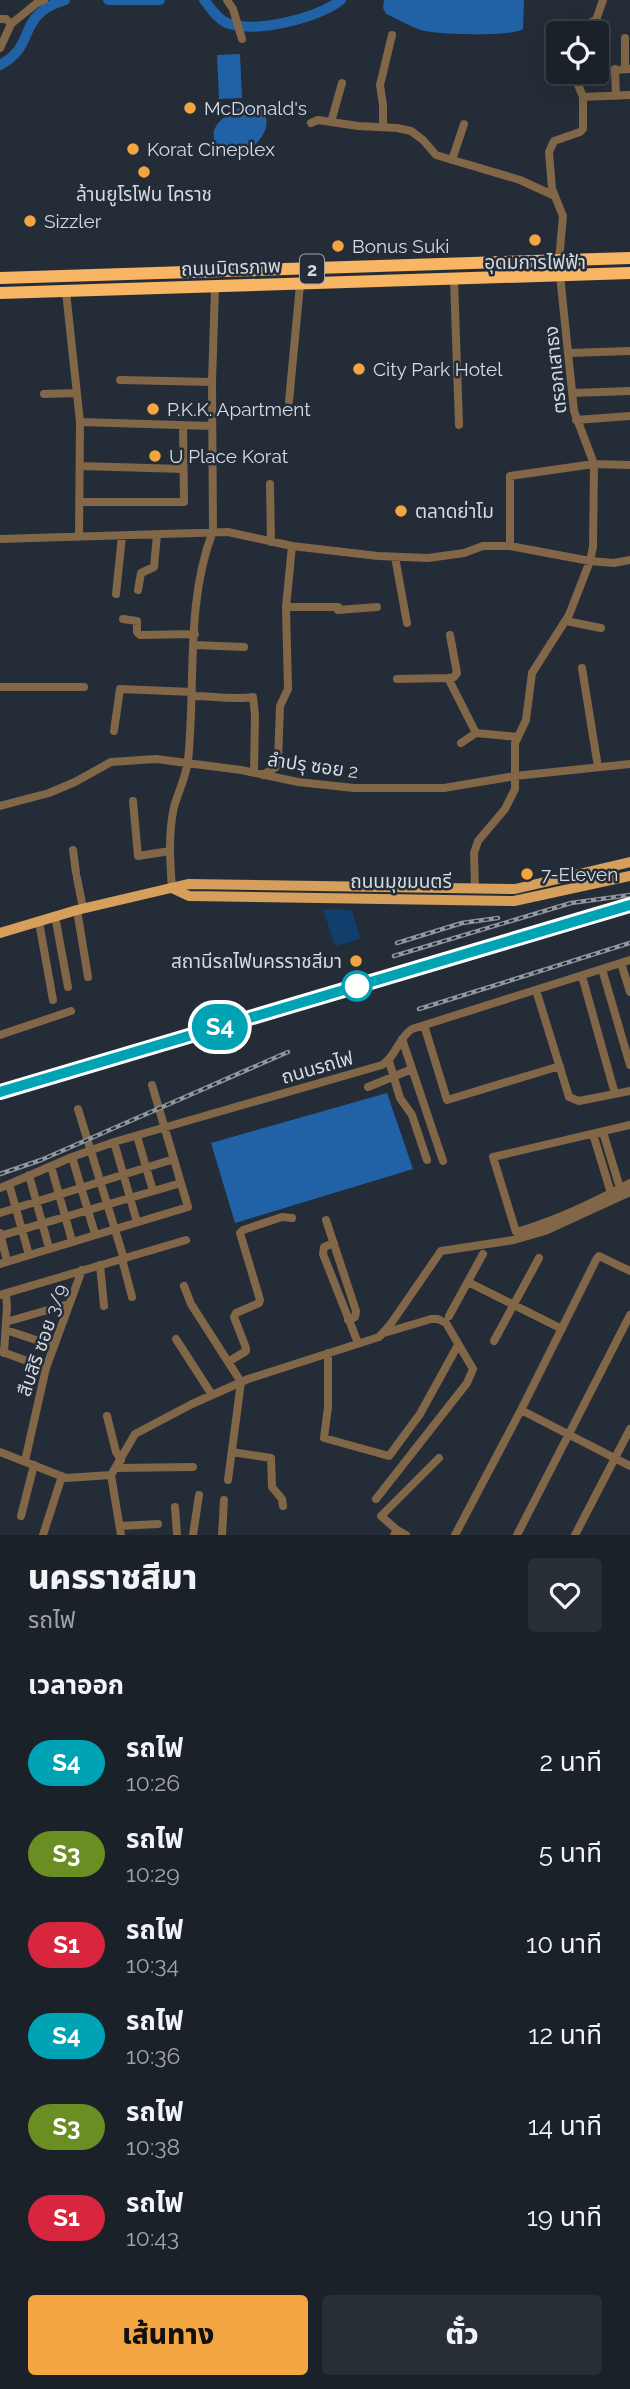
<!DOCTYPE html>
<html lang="th">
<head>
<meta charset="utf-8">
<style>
  body { margin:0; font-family:Raleway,"Noto Sans Thai",sans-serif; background:#282e35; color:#f1f3f6; height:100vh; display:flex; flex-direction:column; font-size:26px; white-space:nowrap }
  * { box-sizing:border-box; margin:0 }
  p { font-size:23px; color:#a0a3a8 }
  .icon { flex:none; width:38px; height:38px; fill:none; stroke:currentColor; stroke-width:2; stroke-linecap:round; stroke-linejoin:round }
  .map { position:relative; height:1535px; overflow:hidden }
  .panel { display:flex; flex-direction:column; background:#1b2129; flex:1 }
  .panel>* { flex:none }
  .badge { padding:0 14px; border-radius:23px; font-size:24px; line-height:46px }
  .tools { position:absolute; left:546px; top:21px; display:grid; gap:14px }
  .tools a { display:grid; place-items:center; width:63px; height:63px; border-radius:7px; background:#1b2129; box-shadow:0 7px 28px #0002,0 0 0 2px #393e46; font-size:35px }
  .map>.badge { position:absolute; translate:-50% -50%; box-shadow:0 0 0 4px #fff }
  h2 { padding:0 28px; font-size:26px; line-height:63px }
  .round { display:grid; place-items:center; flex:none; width:74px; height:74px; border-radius:7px; background:#282e35 }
  .head { display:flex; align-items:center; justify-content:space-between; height:119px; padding:0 28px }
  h1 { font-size:33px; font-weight:800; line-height:52px }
  .action { display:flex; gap:14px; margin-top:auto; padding:14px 28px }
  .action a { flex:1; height:80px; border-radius:7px; background:#f2a540; color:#111; font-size:28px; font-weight:800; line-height:80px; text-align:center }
  .action a+a { background:#282e35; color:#f1f3f6 }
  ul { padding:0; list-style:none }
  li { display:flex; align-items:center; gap:21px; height:91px; padding:0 28px }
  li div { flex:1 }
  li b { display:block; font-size:26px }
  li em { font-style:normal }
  li .badge { min-width:77px; font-weight:700; text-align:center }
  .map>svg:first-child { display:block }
  .green { fill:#123e6d }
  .water { fill:#2162a6 }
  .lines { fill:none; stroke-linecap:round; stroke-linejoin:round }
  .river { stroke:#2162a6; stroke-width:10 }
  .minor { stroke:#816647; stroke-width:8 }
  .major { stroke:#d69f5c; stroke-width:10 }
  .highway { stroke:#f8b563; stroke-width:12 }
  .rail-casing { stroke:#90979f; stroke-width:4.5 }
  .rail { stroke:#242c37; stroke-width:2; stroke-dasharray:5; stroke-linecap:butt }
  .line-casing { stroke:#fff; stroke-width:16 }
  .line { stroke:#00a3b4; stroke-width:10 }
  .poi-dot { fill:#f2a540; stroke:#242c37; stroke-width:2.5 }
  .stop-dot { fill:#fff; stroke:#00a3b4; stroke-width:3.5 }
  .labels { text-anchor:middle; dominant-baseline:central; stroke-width:5; stroke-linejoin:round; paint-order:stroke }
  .shield { fill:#242c37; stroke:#a0a6af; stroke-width:2 }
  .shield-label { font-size:18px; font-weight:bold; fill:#d5dbe2 }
  .poi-label { font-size:19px; fill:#d5dbe2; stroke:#242c37; text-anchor:start }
  .street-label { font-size:19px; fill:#d5dbe2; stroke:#242c37 }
</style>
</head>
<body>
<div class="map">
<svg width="630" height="1535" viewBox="0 0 630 1535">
  <rect width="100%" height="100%" fill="#242c37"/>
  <path class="green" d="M323,909L352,910L360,939L335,946Z"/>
  <path class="water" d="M384,0H524L523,29C511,37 437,35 421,30C409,26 398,19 386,14L383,8Z
    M240,54L242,98L219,99L217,55Z
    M244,106H256L264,111C273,132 256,143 243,157H233L224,149L223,155L215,154C215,151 213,133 214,131C217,120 233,110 244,106Z
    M387,1093L413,1169L235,1223L211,1143Z"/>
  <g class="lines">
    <path class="river" d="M108,0H160
      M204,0C210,7 217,19 227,23C256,34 317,18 341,0
      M0,65C30,49 22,29 40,13C47,6 56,3 65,0"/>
    <path class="minor" d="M227,0L233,9L242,39
      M0,19H6L11,24
      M568,33L596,20L603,0
      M625,38V69
      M0,48L11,24L37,3L44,0
      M615,69L616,96
      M597,71L630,69
      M575,76L595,72
      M583,97L630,95
      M331,122L342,83
      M311,123L318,120L358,126L397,128L411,131L423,140L436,155L520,180L555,196
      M383,127V105L380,85L392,35
      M452,160L464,124
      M559,260L563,216L552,189L549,152L554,141L580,132L583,129V97L573,72
      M454,279L459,425
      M66,292L80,422L79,535
      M569,353L630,351
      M120,380L212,382
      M572,393L630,391
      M44,394L76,393
      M289,401L300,285
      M576,420L630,416
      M80,422L212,426
      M80,466L183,469
      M270,484L271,542
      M80,502H184L183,425
      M0,539L228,532L292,546L378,556L428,558L464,553L483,546H510L590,561L614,563L630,560
      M510,546V476L594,464L630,465
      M395,557L407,623
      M138,590L141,573L154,567L157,535
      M116,594L122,536
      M286,607H338
      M338,610L377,607
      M123,619L137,621V632L140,635L195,634
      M566,621L601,628
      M194,645L244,647
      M582,668L598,767
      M448,678L454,677L457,673L450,635
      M397,679L448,678L476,733L518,737
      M0,687H84
      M192,696C212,696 233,700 253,697L255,715L254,772
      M114,731L120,689L192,692
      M461,743L476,733
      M263,775L276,767L278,761L280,706L288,689L286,607L292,546
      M133,801L138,856L170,851
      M0,806L49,793L75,782L111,762L156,759L241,770L298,782L354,788H444L515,776L630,764
      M73,850L76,873
      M77,878L83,908
      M172,888C170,862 168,834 174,807C178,792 186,777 188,761C196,685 185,603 213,531L212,382L215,287
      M475,888L474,853L478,841L505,809L515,789V743L526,720L532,673L569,615L590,561L593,547L594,464L574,411L560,275
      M77,910L88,977
      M55,916L68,987
      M39,922L53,1000
      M621,963L630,992
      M602,969L630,1065
      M582,976L615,1094
      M536,990L569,1097L579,1101L630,1091
      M424,1025L447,1100L560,1066
      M0,1035L71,1011
      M402,1039L443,1161
      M389,1061L400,1098L412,1115L427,1160
      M368,1087L412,1069
      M78,1109L124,1259
      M630,1125L493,1157L516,1232C556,1221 593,1203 630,1183
      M603,1132L620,1188
      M593,1134L611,1193
      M137,1136L153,1191
      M114,1142L137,1222
      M72,1157L95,1234
      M51,1166L72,1241
      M29,1175L49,1248
      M9,1184L29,1255
      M0,1188L72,1157L114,1142L382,1065C396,1057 398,1038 412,1029L630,960
      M0,1213L174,1159
      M326,1220L356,1311L355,1317L348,1320
      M0,1233L7,1261
      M0,1236L181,1183
      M334,1243L324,1247L323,1254L358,1343
      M122,1259L132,1297
      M0,1264L188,1207L152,1085
      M100,1265L104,1306
      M468,1282L562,1329
      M184,1286L191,1304L241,1382L228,1480
      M0,1295L186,1240
      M449,1316L483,1254
      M6,1322L65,1305
      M6,1330L51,1345
      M176,1339L212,1395
      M494,1341L539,1258
      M0,1351L46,1368
      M4,1353L7,1306L6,1293
      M328,1353V1407L324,1438L389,1456L420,1414L458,1345
      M228,1362L246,1351V1348L234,1317L236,1313L259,1303L260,1300L240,1233L243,1230L282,1217L292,1218
      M521,1410L630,1466
      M107,1416L116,1452L121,1460
      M0,1452L66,1478L111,1475L135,1434L192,1404L248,1379L379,1337L390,1325L441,1251L514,1240L545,1231L630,1192
      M232,1452L271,1458L272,1487L282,1499L283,1506
      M25,1461L46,1368L82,1270
      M116,1468L193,1467
      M111,1475L121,1535
      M376,1499L467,1383L473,1369L446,1323L438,1319H431L384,1333
      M175,1507L177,1535
      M21,1516L34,1465
      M120,1526L158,1524
      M397,1530L381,1516L439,1458
      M43,1535L62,1476
      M193,1535L199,1495
      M222,1535L224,1500
      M394,1535L397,1530L406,1535
      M455,1535L521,1410L596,1260L599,1256L630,1271
      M517,1535L630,1315
      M575,1535L630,1429"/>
    <path class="major" d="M172,888L189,896L514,901L630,876
      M0,933L77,910L188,884L515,889L630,862"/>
    <path class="highway" d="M0,278L630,258
      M0,293L630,273"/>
    <g class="rail-casing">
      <path id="rail" d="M397,943L462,923L498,918
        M394,956L571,903L630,895
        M419,1009L630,943
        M0,1097L630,909
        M0,1174L41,1160L288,1052"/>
    </g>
    <use href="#rail" class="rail"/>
  </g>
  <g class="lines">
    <g class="line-casing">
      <path id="line" d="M0,1092L630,905"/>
    </g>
    <use href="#line" class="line"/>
  </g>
  <g class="poi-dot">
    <circle cx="190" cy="108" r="7"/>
    <circle cx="133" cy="149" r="7"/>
    <circle cx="144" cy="172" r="7"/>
    <circle cx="30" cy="221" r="7"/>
    <circle cx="535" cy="240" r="7"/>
    <circle cx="338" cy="246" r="7"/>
    <circle cx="359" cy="369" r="7"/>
    <circle cx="153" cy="409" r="7"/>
    <circle cx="155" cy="456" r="7"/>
    <circle cx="401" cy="511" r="7"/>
    <circle cx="527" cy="874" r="7"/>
    <circle cx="356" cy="961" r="7"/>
  </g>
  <circle class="stop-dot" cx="357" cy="986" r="14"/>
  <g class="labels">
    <rect class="shield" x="300" y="254.5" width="24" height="29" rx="5"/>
    <g class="shield-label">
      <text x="312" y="269">2</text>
    </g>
    <g class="poi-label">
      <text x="204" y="108">McDonald's</text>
      <text x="147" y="149">Korat Cineplex</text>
      <text x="144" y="194" text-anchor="middle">ล้านยูโรโฟน โคราช</text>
      <text x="44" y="221">Sizzler</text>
      <text x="352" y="246">Bonus Suki</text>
      <text x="535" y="262" text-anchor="middle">อุดมการไฟฟ้า</text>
      <text x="373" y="369">City Park Hotel</text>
      <text x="167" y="409">P.K.K. Apartment</text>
      <text x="169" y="456">U Place Korat</text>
      <text x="415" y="511">ตลาดย่าโม</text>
      <text x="541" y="874">7-Eleven</text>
      <text x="342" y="961" text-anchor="end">สถานีรถไฟนครราชสีมา</text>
    </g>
    <g class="street-label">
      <text transform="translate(231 267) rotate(-2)">ถนนมิตรภาพ</text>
      <text transform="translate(555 370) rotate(-96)">ตรอกเสาธง</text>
      <text transform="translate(313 765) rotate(8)">ลำปรุ ซอย 2</text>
      <text x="401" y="881">ถนนมุขมนตรี</text>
      <text transform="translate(317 1067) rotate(-16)">ถนนรถไฟ</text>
      <text transform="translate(42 1340) rotate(-71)">สืบสิริ ซอย 3/9</text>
    </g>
  </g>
</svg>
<div class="tools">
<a><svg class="icon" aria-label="locate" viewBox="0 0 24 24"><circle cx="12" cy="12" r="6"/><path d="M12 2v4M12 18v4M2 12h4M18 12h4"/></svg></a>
</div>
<b class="badge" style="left:220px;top:1027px;background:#00a3b4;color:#fff">S4</b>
</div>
<section class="panel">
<div class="head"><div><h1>นครราชสีมา</h1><p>รถไฟ</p></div><a class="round"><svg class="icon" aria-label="heart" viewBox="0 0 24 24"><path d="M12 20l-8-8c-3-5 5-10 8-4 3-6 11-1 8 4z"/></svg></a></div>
<h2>เวลาออก</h2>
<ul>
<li><span class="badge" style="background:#00a3b4;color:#fff">S4</span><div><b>รถไฟ</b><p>10:26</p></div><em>2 นาที</em></li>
<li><span class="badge" style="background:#6b8e23;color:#fff">S3</span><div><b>รถไฟ</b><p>10:29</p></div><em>5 นาที</em></li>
<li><span class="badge" style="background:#d7263d;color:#fff">S1</span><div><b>รถไฟ</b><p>10:34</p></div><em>10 นาที</em></li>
<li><span class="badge" style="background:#00a3b4;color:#fff">S4</span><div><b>รถไฟ</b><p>10:36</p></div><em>12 นาที</em></li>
<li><span class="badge" style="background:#6b8e23;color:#fff">S3</span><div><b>รถไฟ</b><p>10:38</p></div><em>14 นาที</em></li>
<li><span class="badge" style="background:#d7263d;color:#fff">S1</span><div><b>รถไฟ</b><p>10:43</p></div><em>19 นาที</em></li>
</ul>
<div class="action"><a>เส้นทาง</a><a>ตั๋ว</a></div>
</section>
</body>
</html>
